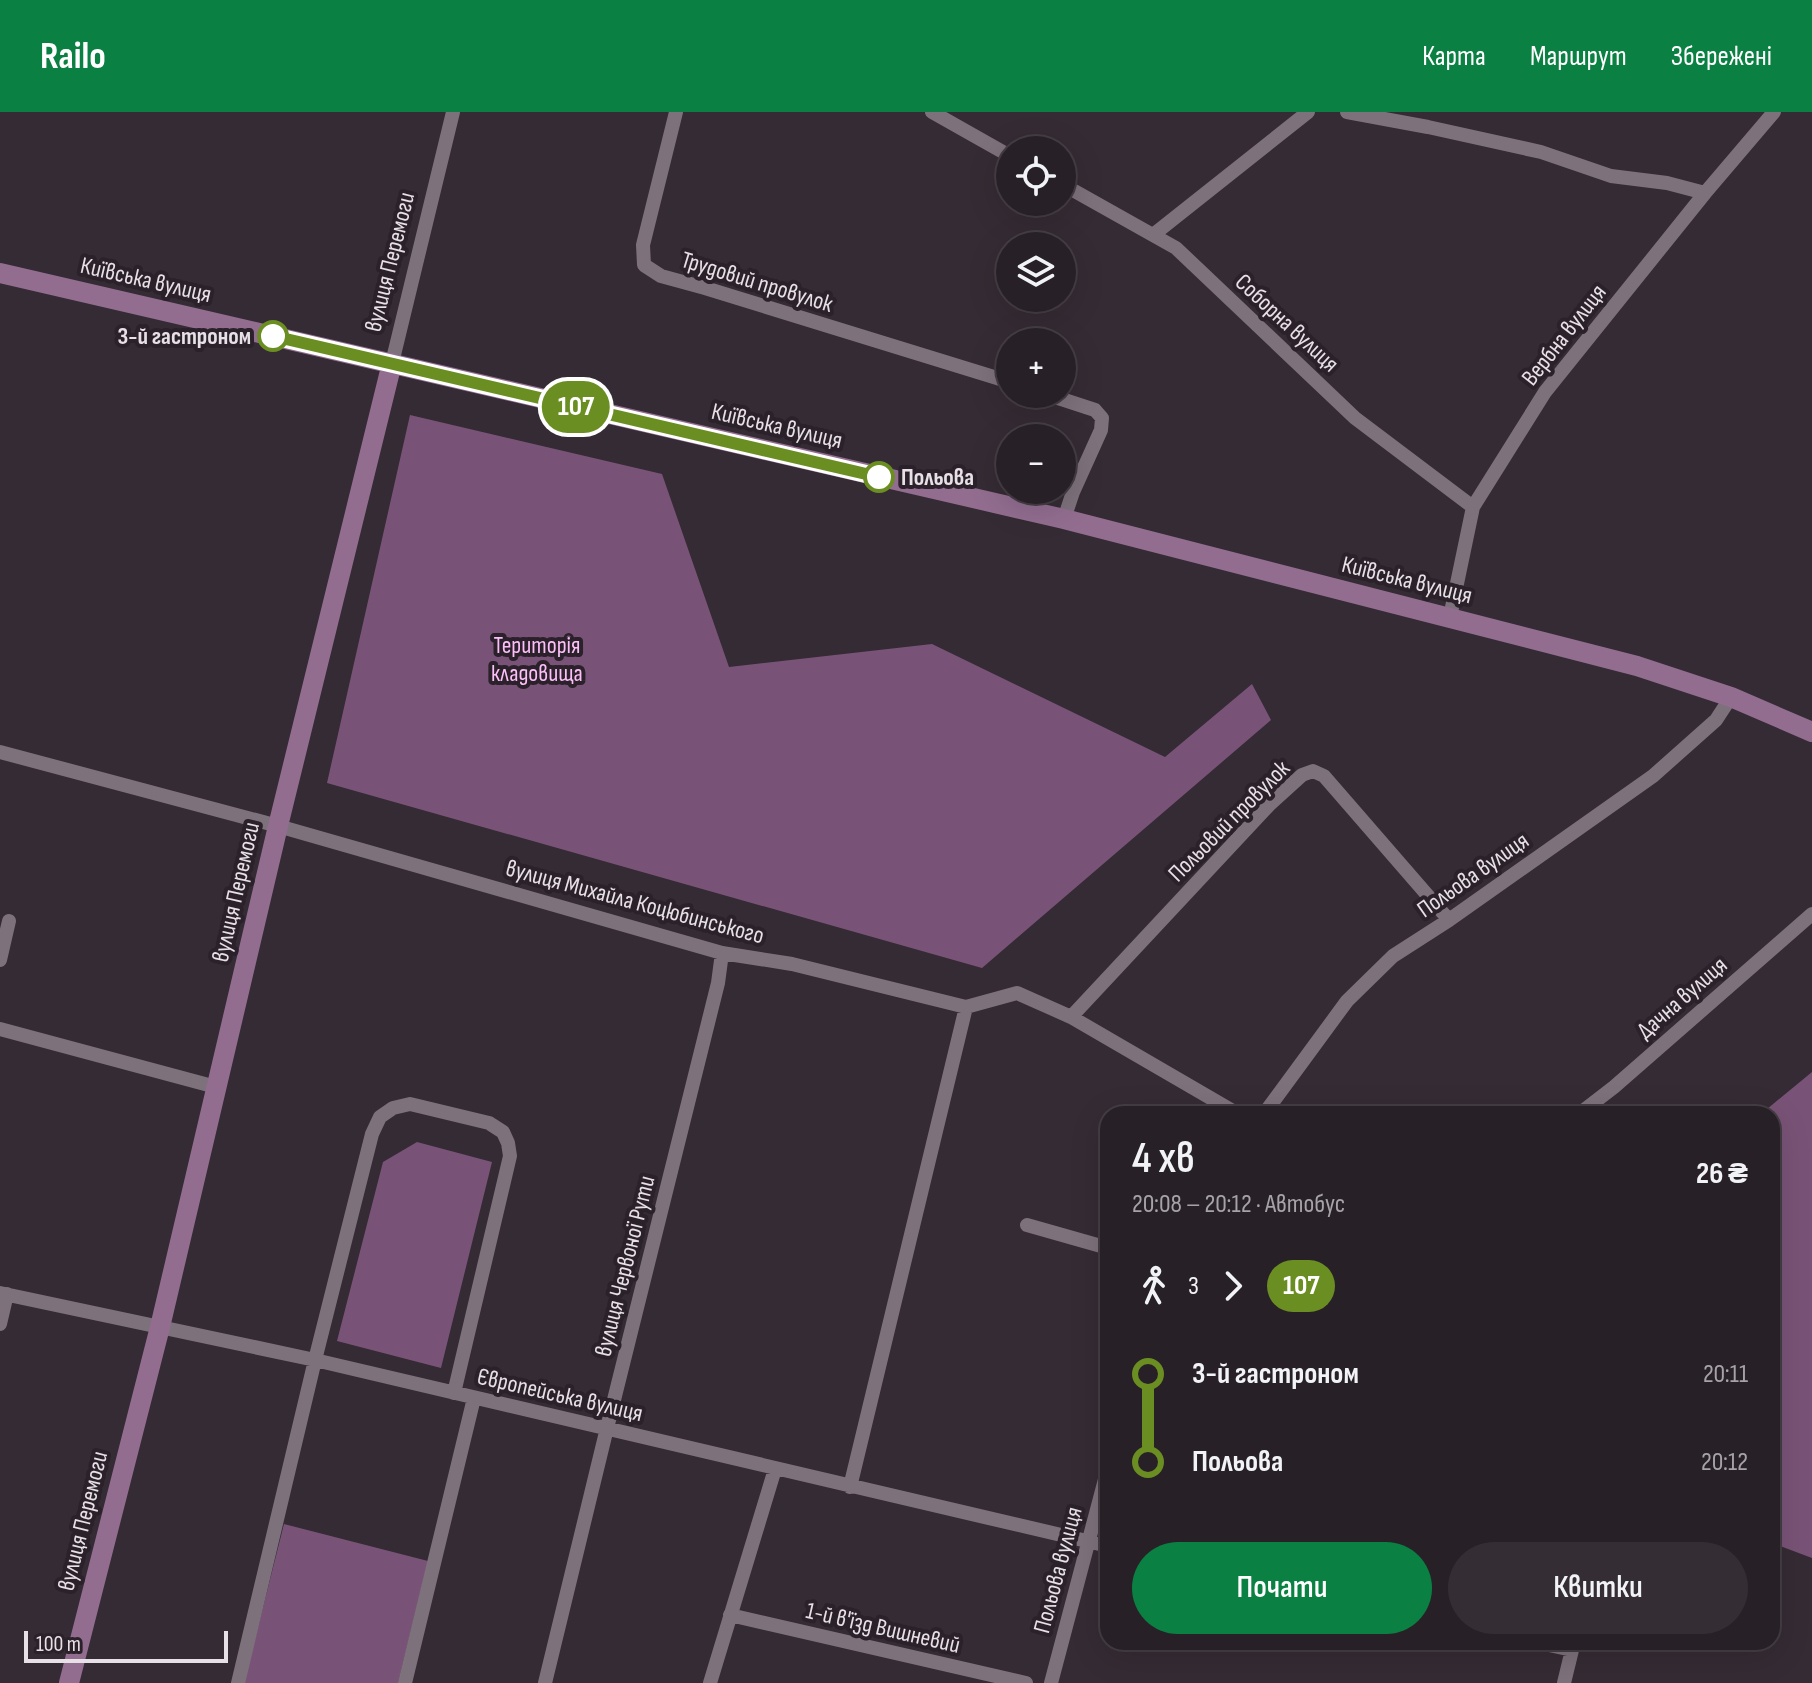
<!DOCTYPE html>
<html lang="uk">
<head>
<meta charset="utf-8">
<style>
  body { margin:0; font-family:"Sofia Sans Condensed",sans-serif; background:#342d33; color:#f1f3f6; height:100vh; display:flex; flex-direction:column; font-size:30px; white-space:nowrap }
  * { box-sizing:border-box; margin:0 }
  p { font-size:26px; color:#a5a3a7 }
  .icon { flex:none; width:44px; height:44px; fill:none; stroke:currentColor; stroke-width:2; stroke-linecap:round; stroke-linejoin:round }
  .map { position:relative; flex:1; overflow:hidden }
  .sheet { position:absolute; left:1100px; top:994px; width:680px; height:544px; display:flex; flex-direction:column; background:#282027; border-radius:24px; box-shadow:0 8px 32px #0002,0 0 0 2px #443e44 }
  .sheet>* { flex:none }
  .badge { padding:0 16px; border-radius:26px; font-size:28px; line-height:52px }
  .tools { position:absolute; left:996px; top:24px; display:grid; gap:16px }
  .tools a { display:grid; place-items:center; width:80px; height:80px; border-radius:50%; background:#282027; box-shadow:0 8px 32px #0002,0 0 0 2px #443e44; font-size:40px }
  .scale { position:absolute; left:24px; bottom:20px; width:204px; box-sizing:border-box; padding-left:8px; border:4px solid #e7e0e6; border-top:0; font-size:22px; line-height:28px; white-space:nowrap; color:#e7e0e6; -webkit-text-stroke:6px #2b212a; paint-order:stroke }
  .map>.badge { position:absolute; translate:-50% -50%; box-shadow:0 0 0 4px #fff }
  .legs { display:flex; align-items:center; gap:12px; height:88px; padding:0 32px; font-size:26px }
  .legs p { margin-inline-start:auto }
  .summary { display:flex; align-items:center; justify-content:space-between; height:136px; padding:0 32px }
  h1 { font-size:44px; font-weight:600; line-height:60px }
  .button { display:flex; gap:16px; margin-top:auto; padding:16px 32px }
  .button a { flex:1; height:92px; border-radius:48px; background:#0b8043; color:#fff; font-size:32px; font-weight:600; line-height:92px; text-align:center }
  .button a+a { background:#342d33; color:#f1f3f6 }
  ul { padding:0 32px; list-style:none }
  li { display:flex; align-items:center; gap:28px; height:88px; font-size:30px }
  li i { display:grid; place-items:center; width:12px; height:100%; margin:0 10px; background:currentColor }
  li i::after { content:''; width:20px; height:20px; margin:-10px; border:6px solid; border-radius:50%; background:#282027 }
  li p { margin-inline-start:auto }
  li:first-child i { background:linear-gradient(#0000 50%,currentColor 0) }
  li:last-child i { background:linear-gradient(currentColor 50%,#0000 0) }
  header { display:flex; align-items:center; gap:48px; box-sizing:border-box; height:112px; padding:0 40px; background:#0b8043; color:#fff }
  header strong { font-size:38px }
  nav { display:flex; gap:44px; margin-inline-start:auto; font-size:28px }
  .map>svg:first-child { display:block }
  .forest { fill:#795377 }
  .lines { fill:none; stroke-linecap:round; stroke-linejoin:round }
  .street { stroke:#7d717c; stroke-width:14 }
  .secondary { stroke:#926d90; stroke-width:20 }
  .line-1-casing { stroke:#fff; stroke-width:18 }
  .line-1 { stroke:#6b8e23; stroke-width:12 }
  .stop-1-dot { fill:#fff; stroke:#6b8e23; stroke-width:4 }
  .labels { text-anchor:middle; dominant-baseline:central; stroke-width:8; stroke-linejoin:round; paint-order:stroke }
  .street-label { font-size:24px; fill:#e7e0e6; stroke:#2b212a }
  .stop-label { font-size:24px; font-weight:bold; fill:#e7e0e6; stroke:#2b212a; text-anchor:end }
  .park-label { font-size:24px; fill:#fdbff9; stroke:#2b212a }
</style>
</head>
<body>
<header>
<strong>Railo</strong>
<nav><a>Карта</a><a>Маршрут</a><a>Збережені</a></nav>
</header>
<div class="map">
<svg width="1812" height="1571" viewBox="0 0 1812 1571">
  <rect width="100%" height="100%" fill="#352b34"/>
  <path class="forest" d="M410,303L662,362L729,555L932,532L1165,645L1252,572L1271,608L982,856L327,671Z
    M1812,960V1446L1772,1431V1002H1761Z
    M417,1030L492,1050L441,1256L337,1229L383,1050Z
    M284,1412L428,1449L398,1571H244Z"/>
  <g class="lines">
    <path class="street" d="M676,0L643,133L644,153L661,164L705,176L1010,270
      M932,0L1010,44
      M1347,0L1428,15L1541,40L1611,64L1667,71L1705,81
      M1062,72L1176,136L1355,306L1473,395
      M1153,123L1308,0
      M392,251L453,0
      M1046,282L1095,298L1102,306L1101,318L1073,380L1064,407
      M1450,505L1473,395L1545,280L1705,81L1774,0
      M0,640L278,714L722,841L792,852L966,895L1017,881L1071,905L1238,1002
      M0,848L9,809
      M1071,905L1270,692L1302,663L1313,659L1324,664L1449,808
      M0,917L216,975
      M1264,1002L1347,889L1393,844L1449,808L1653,664L1716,608L1731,585
      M1579,1002L1614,975L1812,802
      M1027,1113L1108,1136
      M0,1181L315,1248L1108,1434
      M0,1212L7,1182
      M850,1375L966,895
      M730,1503L1026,1571
      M1535,1530L1572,1538L1564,1571
      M238,1571L315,1248L372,1022L380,1005L393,996L410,992L489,1011L503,1020L508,1031L510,1044L454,1281
      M405,1571L474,1286
      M545,1571L607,1316L718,871L722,841
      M710,1571L775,1357
      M1051,1571L1108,1356"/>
    <path class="secondary" d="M0,161L1064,407L1637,554L1731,585L1812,620
      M69,1571L160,1215L278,714L392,251"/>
  </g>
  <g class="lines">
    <g class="line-1-casing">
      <path id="line-1" d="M273,224L879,365"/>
    </g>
    <use href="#line-1" class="line-1"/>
  </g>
  <g class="stop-1-dot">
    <circle cx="273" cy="224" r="14"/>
    <circle cx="879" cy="365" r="14"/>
  </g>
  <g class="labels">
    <g class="street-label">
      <text transform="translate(390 150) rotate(-76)">вулиця Перемоги</text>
      <text transform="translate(146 168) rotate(13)">Київська вулиця</text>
      <text transform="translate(757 170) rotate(17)">Трудовий провулок</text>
      <text transform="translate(1287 211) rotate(43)">Соборна вулиця</text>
      <text transform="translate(1564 223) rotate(-52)">Вербна вулиця</text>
      <text transform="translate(777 314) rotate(13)">Київська вулиця</text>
      <text transform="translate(1407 468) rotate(14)">Київська вулиця</text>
      <text transform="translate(1229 709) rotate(-45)">Польовий провулок</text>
      <text transform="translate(1473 763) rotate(-35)">Польова вулиця</text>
      <text transform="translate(236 780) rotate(-77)">вулиця Перемоги</text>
      <text transform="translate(635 790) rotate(15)">вулиця Михайла Коцюбинського</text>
      <text transform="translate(1682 886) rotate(-41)">Дачна вулиця</text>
      <text transform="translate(625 1154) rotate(-76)">вулиця Червоної Рути</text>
      <text transform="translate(560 1283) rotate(13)">Європейська вулиця</text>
      <text transform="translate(83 1409) rotate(-76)">вулиця Перемоги</text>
      <text transform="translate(1058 1458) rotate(-75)">Польова вулиця</text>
      <text transform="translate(883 1516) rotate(13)">1-й в'їзд Вишневий</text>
    </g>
    <g class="stop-label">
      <text x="251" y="224">3-й гастроном</text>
      <text x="901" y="365" text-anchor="start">Польова</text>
    </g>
    <g class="park-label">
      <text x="537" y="533">Територія<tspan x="537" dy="28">кладовища</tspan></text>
    </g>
  </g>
</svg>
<div class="tools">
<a><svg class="icon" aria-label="locate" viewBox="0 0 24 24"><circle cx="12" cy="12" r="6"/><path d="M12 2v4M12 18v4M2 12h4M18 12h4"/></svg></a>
<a><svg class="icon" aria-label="layers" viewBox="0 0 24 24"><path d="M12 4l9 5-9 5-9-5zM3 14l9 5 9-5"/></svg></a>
<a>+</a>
<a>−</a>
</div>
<div class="scale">100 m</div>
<b class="badge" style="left:576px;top:295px;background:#6b8e23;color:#fff">107</b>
<section class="sheet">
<div class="summary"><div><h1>4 хв</h1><p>20:08 – 20:12 · Автобус</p></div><b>26 ₴</b></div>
<div class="legs"><svg class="icon" aria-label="walk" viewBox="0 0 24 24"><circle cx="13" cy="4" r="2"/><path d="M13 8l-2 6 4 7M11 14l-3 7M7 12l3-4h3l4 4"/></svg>3<svg class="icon" aria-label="forward" viewBox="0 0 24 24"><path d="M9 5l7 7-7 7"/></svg><b class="badge" style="background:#6b8e23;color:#fff">107</b></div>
<ul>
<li><i style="color:#6b8e23"></i><b>3-й гастроном</b><p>20:11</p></li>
<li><i style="color:#6b8e23"></i><b>Польова</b><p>20:12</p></li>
</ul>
<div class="button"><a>Почати</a><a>Квитки</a></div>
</section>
</div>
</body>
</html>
